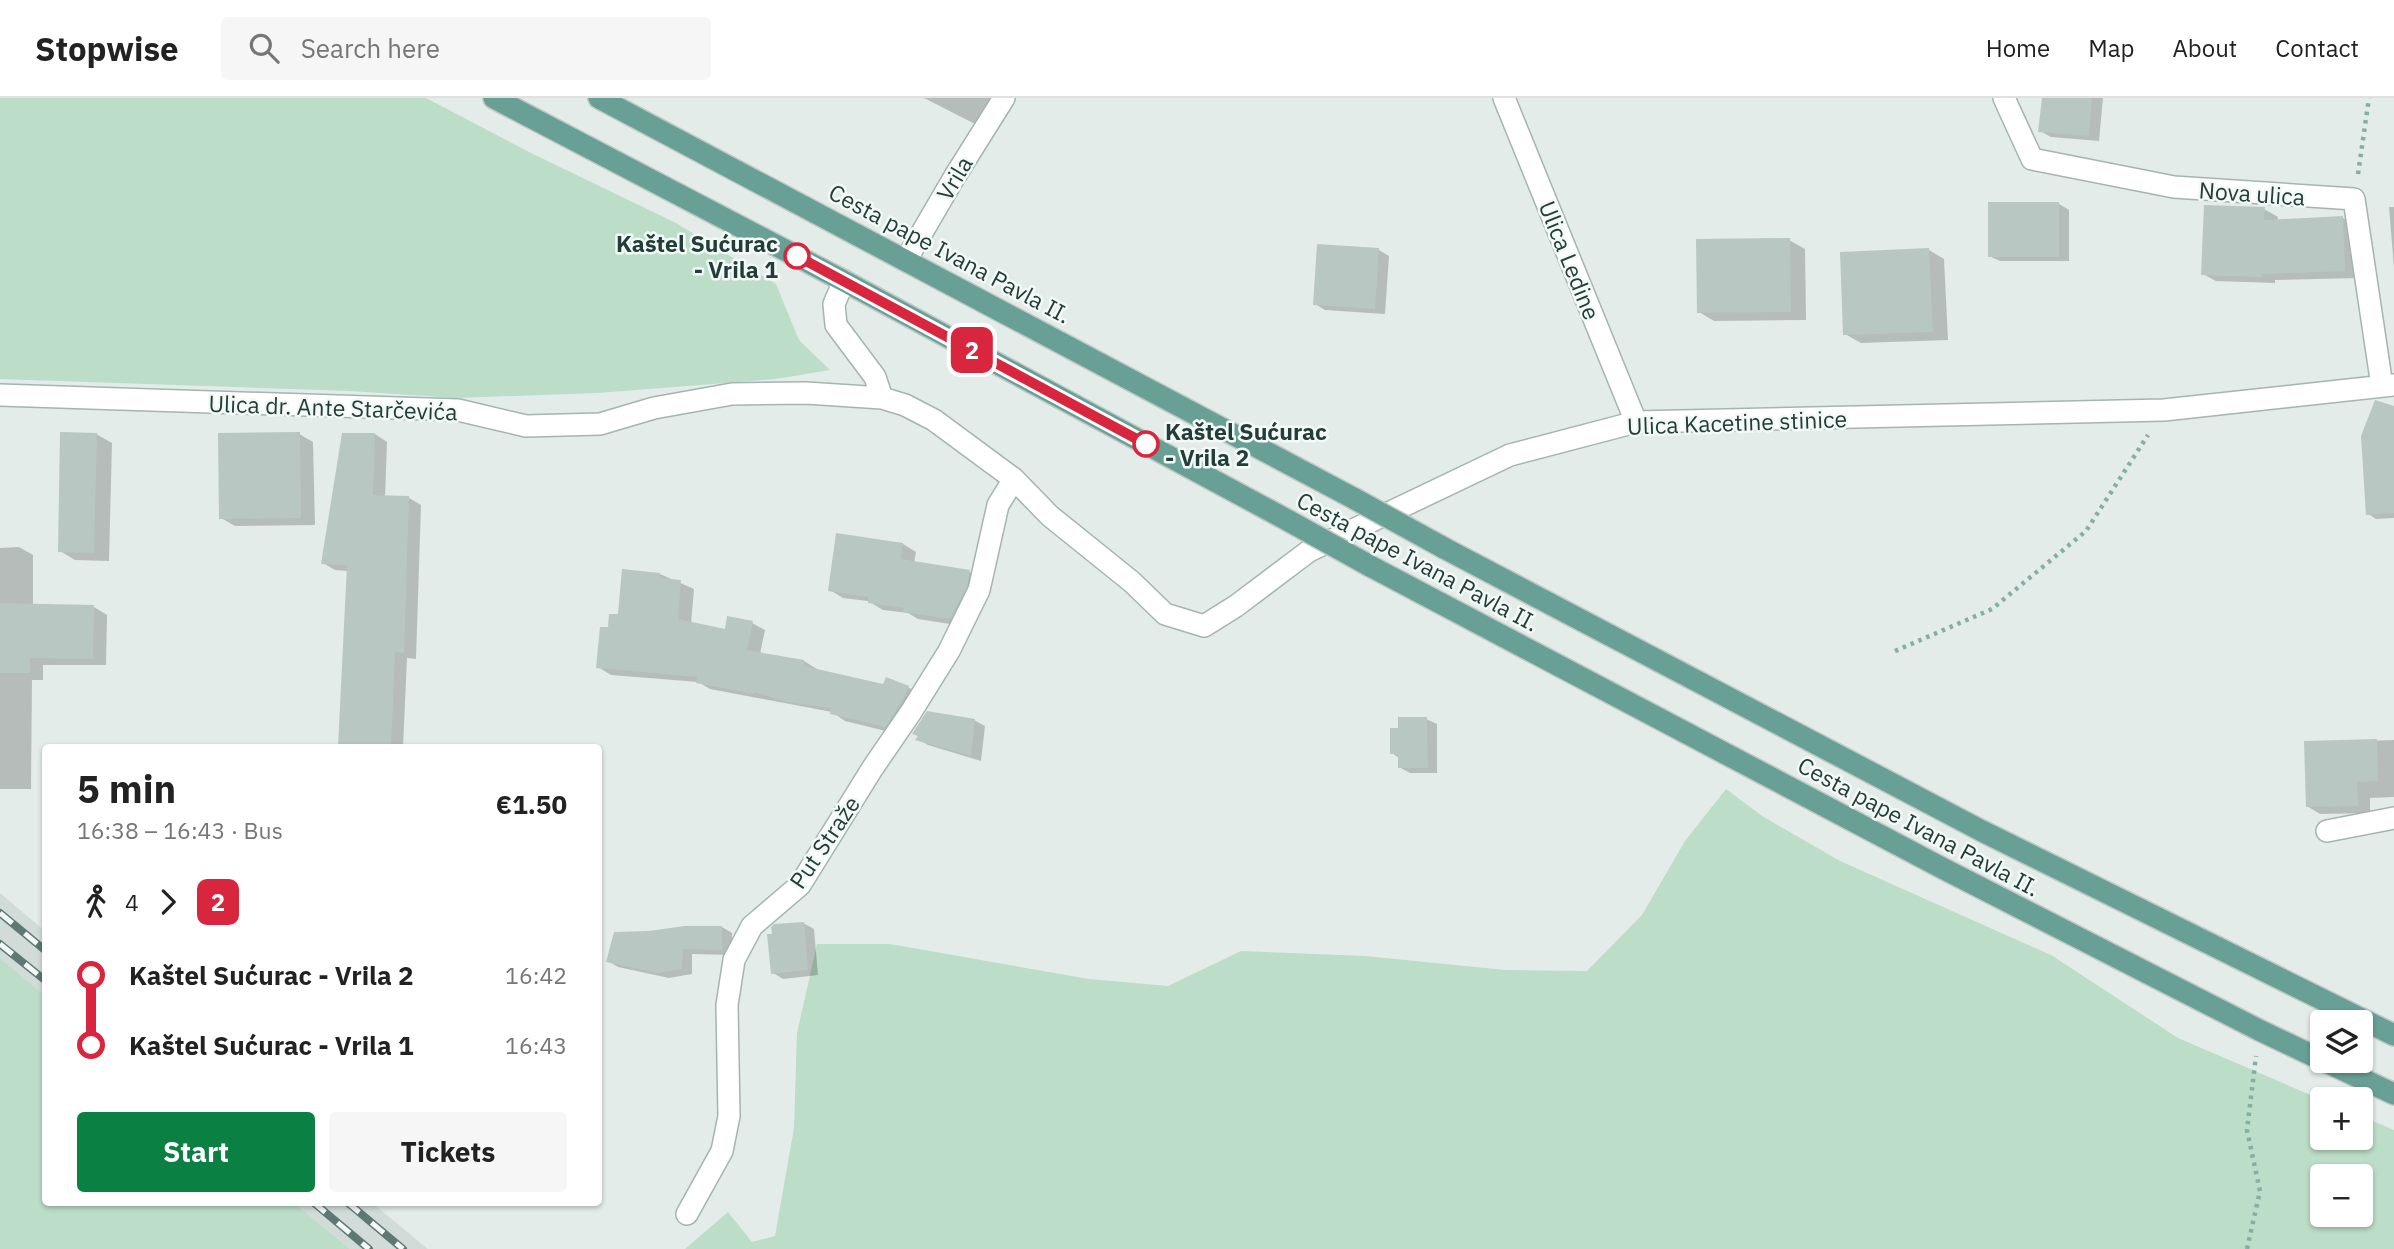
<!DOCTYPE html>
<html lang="en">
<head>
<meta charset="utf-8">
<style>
  body { margin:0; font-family:"IBM Plex Sans",sans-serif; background:#f6f6f6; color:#222; height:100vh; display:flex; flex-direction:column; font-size:26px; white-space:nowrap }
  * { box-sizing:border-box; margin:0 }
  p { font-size:23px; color:#767676 }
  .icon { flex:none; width:38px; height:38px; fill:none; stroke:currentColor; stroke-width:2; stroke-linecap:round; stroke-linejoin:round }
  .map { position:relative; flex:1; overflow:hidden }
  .side { position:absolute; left:42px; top:646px; width:560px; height:462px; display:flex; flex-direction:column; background:#fff; border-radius:7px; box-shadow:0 2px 5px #0004 }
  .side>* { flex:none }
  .badge { padding:0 14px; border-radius:10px; font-size:24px; line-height:46px }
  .fabs { position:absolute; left:2310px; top:912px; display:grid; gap:14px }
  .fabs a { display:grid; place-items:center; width:63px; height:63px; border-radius:7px; background:#fff; box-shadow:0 2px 5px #0004; font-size:35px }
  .map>.badge { position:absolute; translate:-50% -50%; box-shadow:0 0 0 4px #fff }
  .legs { display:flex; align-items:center; gap:10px; height:77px; padding:0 35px; font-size:23px }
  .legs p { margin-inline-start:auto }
  .head { display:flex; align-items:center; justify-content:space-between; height:119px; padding:0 35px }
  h1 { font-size:38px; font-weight:800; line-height:52px }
  .action { display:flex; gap:14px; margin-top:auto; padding:14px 35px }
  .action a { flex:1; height:80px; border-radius:7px; background:#0b8043; color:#fff; font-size:28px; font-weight:800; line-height:80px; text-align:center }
  .action a+a { background:#f6f6f6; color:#222 }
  ul { padding:0 35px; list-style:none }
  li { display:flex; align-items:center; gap:24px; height:70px; font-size:26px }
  li i { display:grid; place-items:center; width:10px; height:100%; margin:0 9px; background:currentColor }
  li i::after { content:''; width:18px; height:18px; margin:-9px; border:5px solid; border-radius:50%; background:#fff }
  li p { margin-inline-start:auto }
  li:first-child i { background:linear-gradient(#0000 50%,currentColor 0) }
  li:last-child i { background:linear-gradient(currentColor 50%,#0000 0) }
  header { display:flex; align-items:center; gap:42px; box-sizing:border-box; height:98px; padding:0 35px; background:#fff; border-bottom:2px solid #e0e0e0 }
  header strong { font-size:33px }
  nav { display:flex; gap:38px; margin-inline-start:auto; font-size:24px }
  .search { width:490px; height:63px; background:#f6f6f6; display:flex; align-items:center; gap:18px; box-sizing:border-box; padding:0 24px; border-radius:7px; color:#767676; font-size:26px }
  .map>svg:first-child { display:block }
  .built { fill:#d1dcd8 }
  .green { fill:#bcddc7; fill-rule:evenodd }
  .shadow { fill:#0003 }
  .building { fill:#b8c7c2 }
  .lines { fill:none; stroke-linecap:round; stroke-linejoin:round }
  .minor-casing { stroke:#a6b4b0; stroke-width:24 }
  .major-casing { stroke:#c1c9c7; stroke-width:24 }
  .path { stroke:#84afa5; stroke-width:4.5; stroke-dasharray:3.5 5; stroke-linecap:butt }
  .minor { stroke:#fff; stroke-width:21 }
  .major { stroke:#69a096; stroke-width:21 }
  .rail-casing { stroke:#5e7873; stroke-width:8 }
  .rail { stroke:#f3f9f6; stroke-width:5; stroke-dasharray:16; stroke-linecap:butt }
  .major-bridge-casing { stroke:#c1c9c7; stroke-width:24; stroke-linecap:butt }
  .major-bridge { stroke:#69a096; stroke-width:21 }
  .line-1-casing { stroke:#fff; stroke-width:16 }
  .line-1 { stroke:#d7263d; stroke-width:10 }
  .stop-1-dot { fill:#fff; stroke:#d7263d; stroke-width:3.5 }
  .labels { text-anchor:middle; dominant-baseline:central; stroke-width:5; stroke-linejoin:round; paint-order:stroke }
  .street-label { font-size:23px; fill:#233d38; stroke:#f3f9f6 }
  .stop-label { font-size:23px; font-weight:bold; fill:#233d38; stroke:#f3f9f6; text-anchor:end }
</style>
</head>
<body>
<header>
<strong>Stopwise</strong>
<div class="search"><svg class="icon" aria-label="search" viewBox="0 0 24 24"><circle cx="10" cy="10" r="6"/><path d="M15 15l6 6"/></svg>Search here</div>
<nav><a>Home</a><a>Map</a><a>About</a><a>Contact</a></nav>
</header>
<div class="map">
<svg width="2394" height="1151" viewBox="0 0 2394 1151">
  <rect width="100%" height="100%" fill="#e3ece9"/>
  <path class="built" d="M0,795L45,833V898L0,860Z
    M293,1104H371L428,1151H350Z"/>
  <path class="green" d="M0,0H426L533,56L676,125L776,186L799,242L830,272L776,281L598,295L456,300L350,293L0,281Z
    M1726,691L1762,718L1840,763L2051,857L2178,940L2322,1002V1040H2361V1018L2394,1032V1151H685L728,1114L752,1144L775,1138L794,1030L797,935L817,846H890L1089,881L1168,888L1241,853L1365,858L1505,872L1587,873L1642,817L1685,743ZM2322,1078H2361V1116H2322Z
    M0,860L45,898L46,1104H293L350,1151H0Z"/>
  <path class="shadow" d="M924,0H994L979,28Z
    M2043,0H2103L2099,43L2051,39L2040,33Z
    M2059,106L2069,112V163H2000L1989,158Z
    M2389,109H2394V170Z
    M2264,111L2278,119L2277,123L2343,120L2356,128L2358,180L2275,182V185L2216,183L2203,176Z
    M1789,142L1805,151L1806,222L1714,223L1699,214Z
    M1379,152L1389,158L1385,216L1325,212L1315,206Z
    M1929,152L1944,161L1948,242L1861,245L1845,236Z
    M2394,310V420L2376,421L2367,415Z
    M96,336L112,345L109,463L75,462L60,453Z
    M299,336L313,344L315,427L235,428L221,420Z
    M375,336L387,344L385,400H409L421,407L416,561L407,560L403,649H340L348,473L335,472L323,465Z
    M903,446L916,454L914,465L969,474L983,481L963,528L918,521L908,515L883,512L868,503L843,500L830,492Z
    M19,449L33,457V508L94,509L107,517L106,567H43V582H32L31,691H0V450Z
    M660,476L694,491L691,526L726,533L752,525L765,532L760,556L804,563L817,571L816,573L884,588L908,589L920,597L898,636L845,623L832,614L710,591L698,584L611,577L598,569L609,531Z
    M1426,621L1437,626V675H1410L1399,669V660L1392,655L1400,632Z
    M974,622L985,628L981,663L928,647L918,641Z
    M2394,642V699L2370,700V715L2320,716L2307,708L2306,645Z
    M803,825L814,831L818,877L783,881L773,875Z
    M722,829L732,835V857L692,856V876L669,880L618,869L608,863Z"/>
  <path class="building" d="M2042,0H2092L2089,38L2038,34Z
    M1988,104H2059V159H1988Z
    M2204,107L2265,109L2264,122L2343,118L2345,173L2262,176V179L2201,177Z
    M1790,140L1791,214L1697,215L1696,141Z
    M1317,146L1379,150L1375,211L1313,207Z
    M1929,150L1933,234L1843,237L1840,154Z
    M2375,302L2394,308V415L2366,417L2361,338Z
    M60,334L97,335L94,455L58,454Z
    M300,334L301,420L219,421L218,335Z
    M342,335H375L373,397L409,398L404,555L395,554L391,649H338L347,467L321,466Z
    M836,435L903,445L901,461L970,472L967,488L950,521L903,514L904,510L868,505V499L828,493Z
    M622,471L660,475V480L681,482L678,521L725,531L727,518L753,523L747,552L804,562V568L883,586L886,579L909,588L899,608L885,629L830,616L831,610L786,604L755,594L754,596L696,585L697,579L596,570L600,529H608L609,516H618Z
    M0,505L94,507L93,561L30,560V575H0Z
    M927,613L975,621L971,658L915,642L918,638L912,636Z
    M1398,619H1427L1428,670H1398V656H1390V630H1398Z
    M2377,641L2378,683L2357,684L2358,708L2306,709L2304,643Z
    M804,824L808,872L771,876L767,836H772L771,829L774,826Z
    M684,828H722V852L683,851L682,871L657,875L606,864L614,834L649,833Z"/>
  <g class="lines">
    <g class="minor-casing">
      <path id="minor" d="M1504,0L1636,324
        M2004,0L2032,61L2174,89L2354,101L2382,288
        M906,162L955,78L1004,0
        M844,183L834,206L836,227L875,279L882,300
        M0,297L458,312L526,328L600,326L654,310L732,296L806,295L882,300L905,307L934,322L1014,381L1050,418L1132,484L1165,516L1204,528L1236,508L1309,453L1510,357L1636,324L2164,312L2394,287
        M2327,733L2394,720
        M687,1116L722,1053L729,1018L727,907L734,862L752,828L800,787L872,671L911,614L949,553L979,492L998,407L1014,381"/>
    </g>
    <g class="major-casing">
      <path id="major" d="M494,0L844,183L1289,423
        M599,0L1355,401
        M1444,450L1982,733L2394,937
        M1370,468L1944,771L2259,932L2322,962
        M2322,962L2394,996"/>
    </g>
    <path class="path" d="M2358,76L2369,0
      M1895,553L1992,511L2086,433L2148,337
      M2247,1151L2260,1093L2247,1032L2256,958"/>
    <use href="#minor" class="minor"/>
    <use href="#major" class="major"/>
    <g class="rail-casing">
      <path id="rail" d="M0,815L46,853
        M0,846L46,883
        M313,1104L369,1151
        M347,1104L403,1151"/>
    </g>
    <use href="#rail" class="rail"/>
    <g class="major-bridge-casing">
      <path id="major-bridge" d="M1355,401L1444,450
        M1289,423L1370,468"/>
    </g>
    <use href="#major-bridge" class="major-bridge"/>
  </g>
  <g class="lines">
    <g class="line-1-casing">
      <path id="line-1" d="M797,158L1146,346"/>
    </g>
    <use href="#line-1" class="line-1"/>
  </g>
  <g class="stop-1-dot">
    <circle cx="797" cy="158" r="12"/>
    <circle cx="1146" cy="346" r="12"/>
  </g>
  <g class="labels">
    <g class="street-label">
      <text transform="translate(954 80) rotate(-59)">Vrila</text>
      <text transform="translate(2252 95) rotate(4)">Nova ulica</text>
      <text transform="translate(950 155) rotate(28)">Cesta pape Ivana Pavla II.</text>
      <text transform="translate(1570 162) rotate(68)">Ulica Ledine</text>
      <text transform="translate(333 309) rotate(2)">Ulica dr. Ante Starčevića</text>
      <text transform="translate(1737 324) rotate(-2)">Ulica Kacetine stinice</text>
      <text transform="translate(1418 463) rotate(28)">Cesta pape Ivana Pavla II.</text>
      <text transform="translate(1919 728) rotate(28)">Cesta pape Ivana Pavla II.</text>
      <text transform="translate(824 744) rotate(-56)">Put Straže</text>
    </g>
    <g class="stop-label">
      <text x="778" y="145">Kaštel Sućurac<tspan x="778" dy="26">- Vrila 1</tspan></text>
      <text x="1165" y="333" text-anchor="start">Kaštel Sućurac<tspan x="1165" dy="26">- Vrila 2</tspan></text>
    </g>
  </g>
</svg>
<div class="fabs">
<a><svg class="icon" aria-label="layers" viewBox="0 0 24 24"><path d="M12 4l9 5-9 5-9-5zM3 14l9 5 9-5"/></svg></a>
<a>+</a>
<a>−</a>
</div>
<b class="badge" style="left:972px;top:252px;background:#d7263d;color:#fff">2</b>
<section class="side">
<div class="head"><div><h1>5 min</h1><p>16:38 – 16:43 · Bus</p></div><b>€1.50</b></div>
<div class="legs"><svg class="icon" aria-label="walk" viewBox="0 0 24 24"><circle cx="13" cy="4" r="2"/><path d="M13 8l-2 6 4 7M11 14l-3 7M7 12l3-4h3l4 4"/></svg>4<svg class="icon" aria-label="forward" viewBox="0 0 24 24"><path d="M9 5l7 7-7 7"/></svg><b class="badge" style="background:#d7263d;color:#fff">2</b></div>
<ul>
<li><i style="color:#d7263d"></i><b>Kaštel Sućurac - Vrila 2</b><p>16:42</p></li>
<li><i style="color:#d7263d"></i><b>Kaštel Sućurac - Vrila 1</b><p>16:43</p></li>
</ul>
<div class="action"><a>Start</a><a>Tickets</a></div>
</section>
</div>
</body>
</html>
